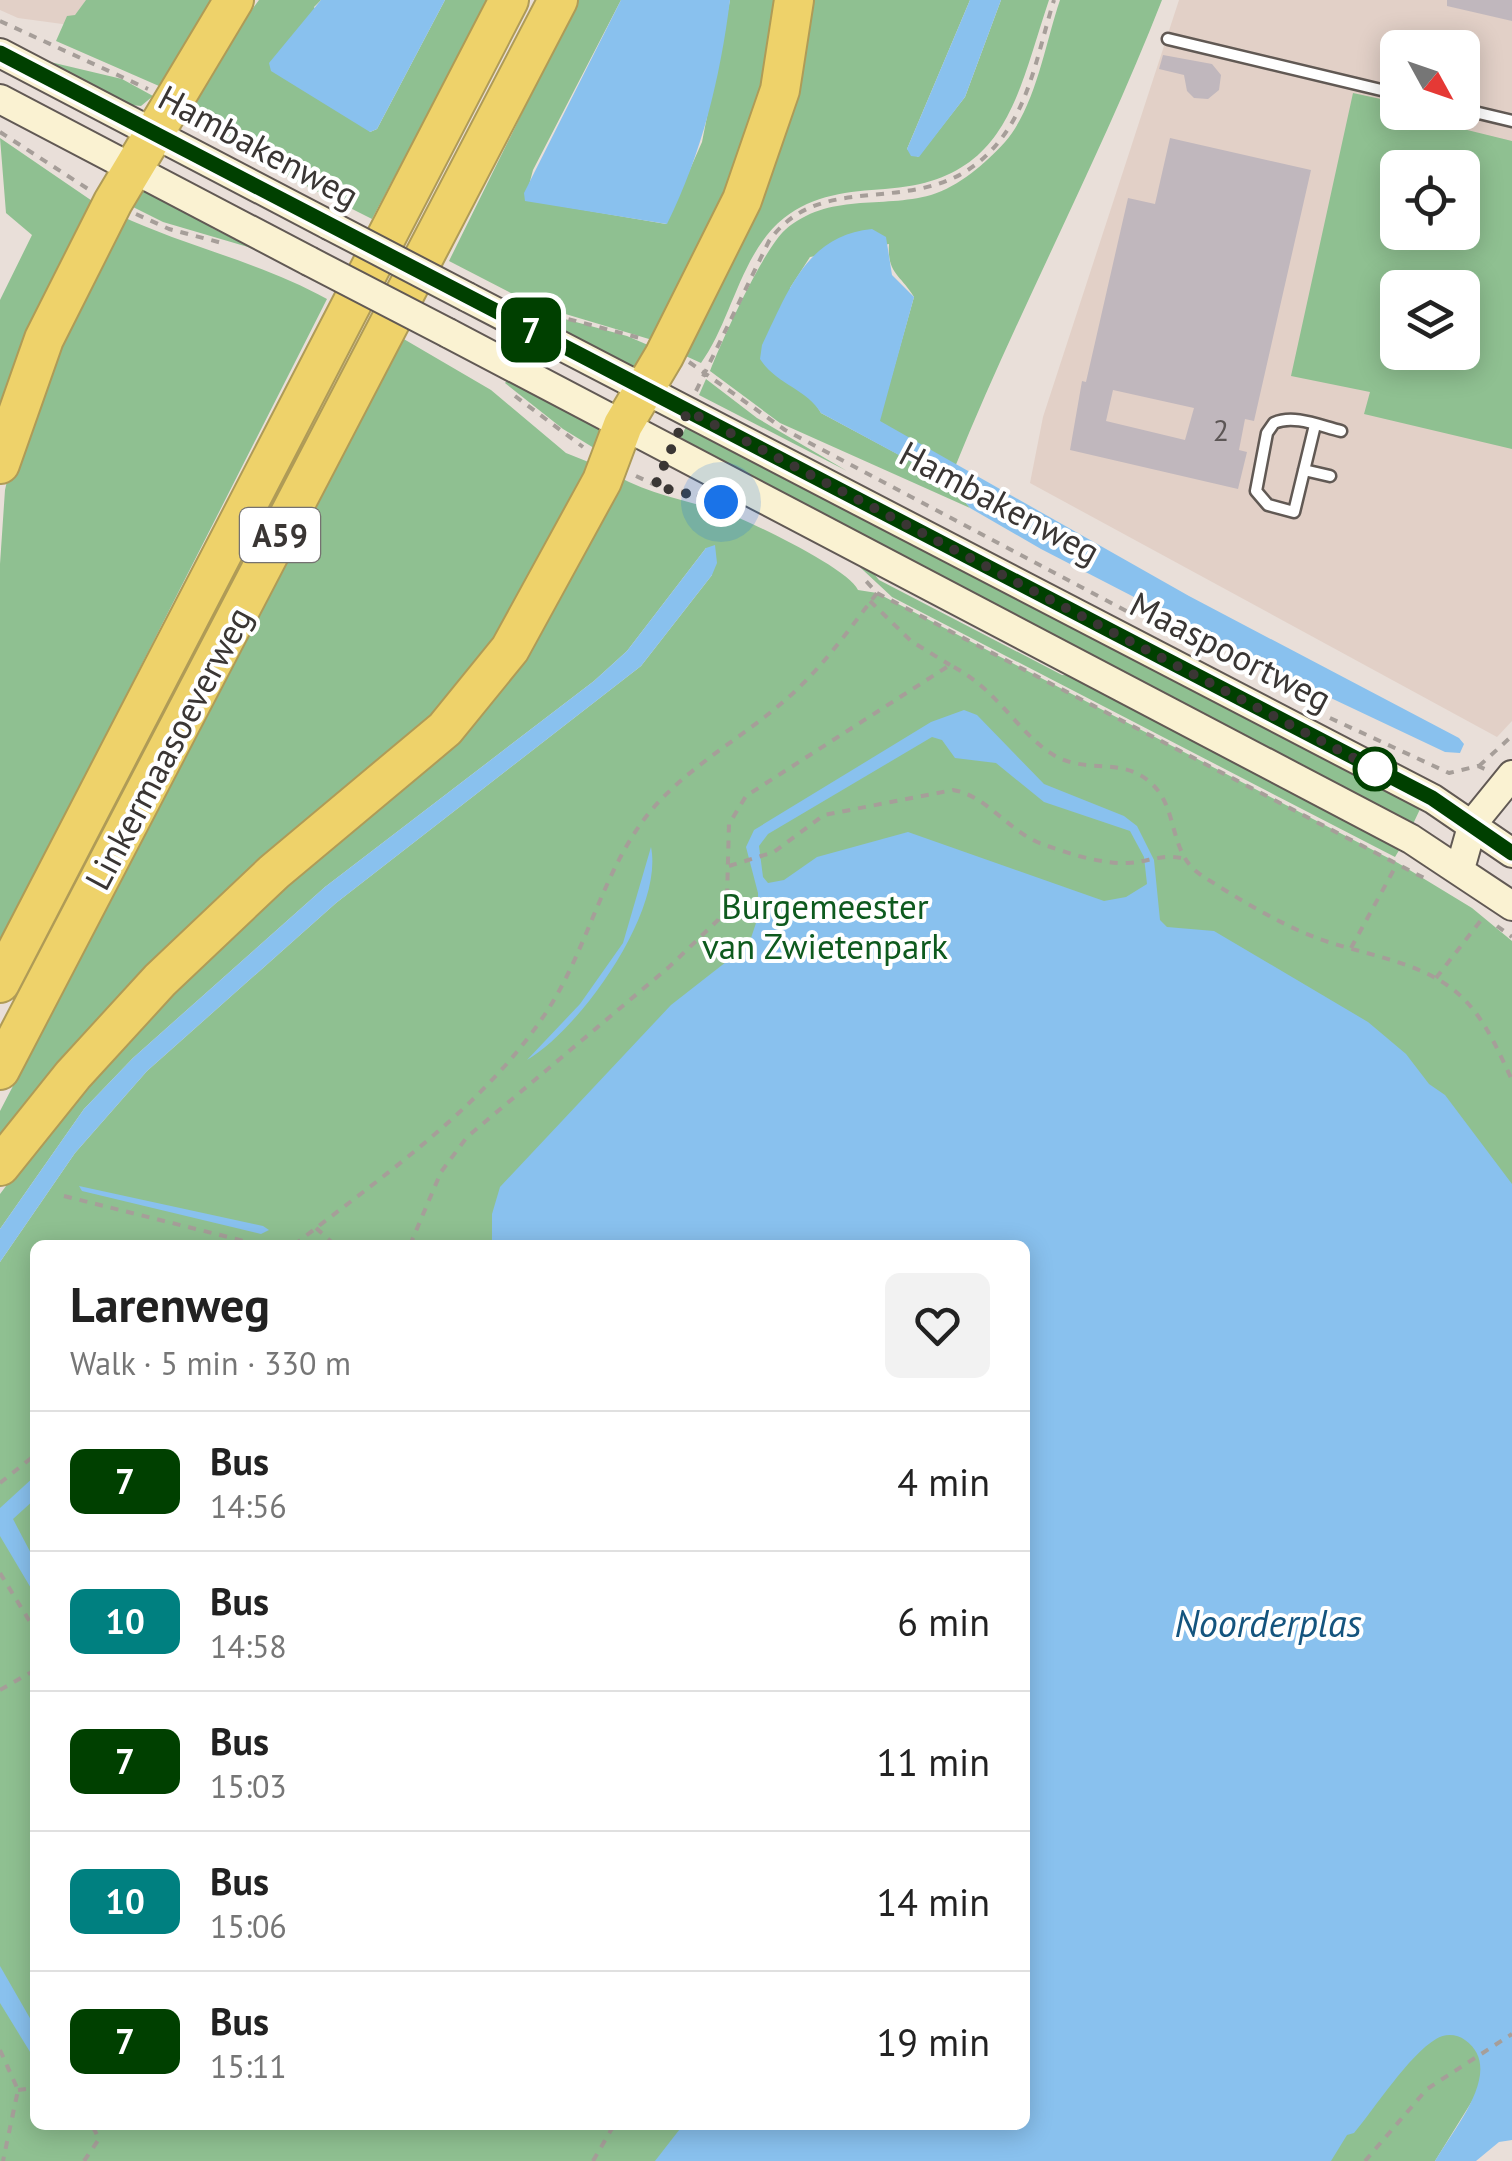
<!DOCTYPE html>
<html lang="en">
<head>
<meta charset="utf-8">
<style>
  body { margin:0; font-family:"PT Sans",sans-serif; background:#f2f2f2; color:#222; height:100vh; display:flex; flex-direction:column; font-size:38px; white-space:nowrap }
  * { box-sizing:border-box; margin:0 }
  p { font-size:32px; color:#767676 }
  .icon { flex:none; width:55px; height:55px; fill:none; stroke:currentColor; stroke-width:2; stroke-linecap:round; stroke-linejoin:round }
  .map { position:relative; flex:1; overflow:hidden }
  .details { position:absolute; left:30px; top:1240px; width:1000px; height:890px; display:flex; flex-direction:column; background:#fff; border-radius:15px; box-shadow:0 5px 25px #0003 }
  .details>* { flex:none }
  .badge { padding:0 20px; border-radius:15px; font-size:35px; line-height:65px }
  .needle { width:65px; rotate:130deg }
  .buttons { position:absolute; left:1380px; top:30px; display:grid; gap:20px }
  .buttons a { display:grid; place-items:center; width:100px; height:100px; border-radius:15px; background:#fff; box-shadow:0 5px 25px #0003; font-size:50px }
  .you { position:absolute; width:50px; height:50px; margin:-25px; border:8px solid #fff; border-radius:50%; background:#1a73e8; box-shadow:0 0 0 15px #1a73e833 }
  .map>.badge { position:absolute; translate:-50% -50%; box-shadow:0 0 0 5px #fff }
  .round { display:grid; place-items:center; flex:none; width:105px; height:105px; border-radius:15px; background:#f2f2f2 }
  .summary { display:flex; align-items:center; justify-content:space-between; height:170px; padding:0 40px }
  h1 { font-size:48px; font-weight:600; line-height:75px }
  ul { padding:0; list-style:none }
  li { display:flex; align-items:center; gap:30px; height:140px; padding:0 40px; border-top:2px solid #e0e0e0 }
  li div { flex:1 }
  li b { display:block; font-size:38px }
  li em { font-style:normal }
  li .badge { min-width:110px; font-weight:700; text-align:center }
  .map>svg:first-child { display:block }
  .built { fill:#e2d0c7; fill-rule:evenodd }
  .green { fill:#8fc091; fill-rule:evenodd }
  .water { fill:#89c1ee; fill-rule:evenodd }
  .building { fill:#c0b7bd; fill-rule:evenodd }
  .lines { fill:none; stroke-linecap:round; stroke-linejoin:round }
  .lane-casing { stroke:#615954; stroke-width:15 }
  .secondary-casing { stroke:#615954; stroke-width:32 }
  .highway-casing { stroke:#af9b57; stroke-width:42 }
  .path { stroke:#a69e99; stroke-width:4; stroke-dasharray:8 8; stroke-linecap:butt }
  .lane { stroke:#fff; stroke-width:10 }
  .secondary { stroke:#faf2d2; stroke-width:28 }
  .highway { stroke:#eed26a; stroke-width:38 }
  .secondary-bridge-casing { stroke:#615954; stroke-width:32; stroke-linecap:butt }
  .secondary-bridge { stroke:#faf2d2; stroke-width:28 }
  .line-casing { stroke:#fff; stroke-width:22 }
  .line { stroke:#004000; stroke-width:15 }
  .walk { stroke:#3a3634; stroke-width:10; stroke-dasharray:0 18 }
  .stop-dot { fill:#fff; stroke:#004000; stroke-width:5 }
  .labels { text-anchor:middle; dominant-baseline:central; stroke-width:8; stroke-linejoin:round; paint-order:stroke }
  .number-label { font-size:30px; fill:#5c5656 }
  .shield { fill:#fff; stroke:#757271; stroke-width:2.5 }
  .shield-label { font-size:32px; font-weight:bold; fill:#3a3634 }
  .street-label { font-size:35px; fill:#3a3634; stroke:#fff }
  .park-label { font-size:35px; fill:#0e5a1e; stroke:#fff }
  .water-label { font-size:38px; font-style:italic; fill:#14547e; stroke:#fff }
</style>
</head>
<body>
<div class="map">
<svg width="1512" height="2161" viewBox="0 0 1512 2161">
  <rect width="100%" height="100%" fill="#e9dfd9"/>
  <path class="built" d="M0,0H124L92,28L18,18L0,10Z
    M1179,0H1512V721L1497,737L1030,483L1043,417ZM1398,48H1462V112H1398ZM1398,168H1462V232H1398ZM1398,288H1462V352H1398Z"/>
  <path class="green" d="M86,0H214L159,86L56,41L67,16L75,15Z
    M259,0H321L314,7L370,132L377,129L445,0H488L372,219L251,158L191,105L213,63Z
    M578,0H621L533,170L525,200L666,224L702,142L730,0H780L756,136L659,342L532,304L449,261Z
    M808,0H970L907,149L918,157L965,97L1001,0H1049C1016,98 1007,181 885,189C849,191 813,195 784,218C741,252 732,320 701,363L677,352Z
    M1060,0H1162C1100,159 1019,309 955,467L879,421L914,297C901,275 887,274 889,244L810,257L790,288L810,395L821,413L948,481L970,508L780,423L710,371C722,340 763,250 785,230C829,192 881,209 931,195C958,187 986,163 1005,142C1036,106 1045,44 1060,0Z
    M46,61L122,79L153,96L141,106L131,105Z
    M1353,93L1390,101L1402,114L1512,141V449L1364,414L1370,392L1291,376ZM1398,168H1462V232H1398ZM1398,288H1462V352H1398Z
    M0,138L101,207L0,413V300L32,235L6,213Z
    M140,184L214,222L212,228L312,277L248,247L163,222L125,203Z
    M119,215C187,247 260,262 327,299L0,944V564L5,490L20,422Z
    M510,304L627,336L655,348L637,372Z
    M402,338L491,390L566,453L596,465L470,685L0,1156V1111Z
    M511,376L610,429L602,453L563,429L505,383Z
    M706,379L757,418L847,471L699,395Z
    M688,422L1422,805L1413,824L679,442Z
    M617,476C652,495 689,501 726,513C752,522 849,569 858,590L877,593L1398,863L1472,908L1512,941V2039L1482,2062V2085L1435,2161H0V1262L75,1153L147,1071L336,903L641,666L712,575L706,548L627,651L594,681L325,887L133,1058L84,1109L0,1229V1194L85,1081L147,1007L365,815ZM35,1245H1025V2125H35Z
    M849,557L863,560L879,580L1062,675L1086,676L1404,842L1395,857L892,597Z"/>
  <path class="water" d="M321,0H445L377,129L370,132L271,71L269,63Z
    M621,0H730C720,79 702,153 667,224L525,201L524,193Z
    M970,0H1001L965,97L919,157L911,156L907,149Z
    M872,229L886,237L892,275L914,297L880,421L1189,596L1459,738L1464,744L1460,753L1445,752L1316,691L1041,549L970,508L947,481L821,413C807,389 776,384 760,359L762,345C787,294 806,235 872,229Z
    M715,545L717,563L712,575L641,666L336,903L147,1071L75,1153L0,1262V1229L84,1109L133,1058L325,887L594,681L627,651L706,548Z
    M964,710L977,715L1044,784L1124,816L1137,826L1154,860L1160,920L1167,927L1214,931L1368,1022L1406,1054L1429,1084L1445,1095L1512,1184V2140L1499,2142L1476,2161H1435C1454,2128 1506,2069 1465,2040C1457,2034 1445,2033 1436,2039C1409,2055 1375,2108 1354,2133L1347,2135L1331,2161H655L683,2125H1025V1245H492V1214L500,1187L671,1005L749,944L758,917V893L746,847L754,830L931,722ZM932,737L942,740L955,758L996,763L1044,802L1130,831L1144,857L1147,884L1126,897L1104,901L908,832L817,857L784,880L768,883L763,877L759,846L768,834Z
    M651,847C664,911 581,1028 527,1060L580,1004L623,943Z
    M79,1186L263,1226L269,1230L261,1234L82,1191Z
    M35,1476V1499L13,1519L35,1561V1595L0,1536V1508Z
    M0,1966L35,2027V2060L0,2003Z"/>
  <path class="building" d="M1447,0H1512V21L1447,6Z
    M1163,55L1212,64L1221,75L1219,90L1208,99L1194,98L1187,91L1184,75L1159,69Z
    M1170,138L1311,170L1254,421L1245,419L1239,450L1247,452L1238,489L1070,450L1082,381L1086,382L1128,198L1155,204ZM1113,390L1194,408L1185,440L1106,421Z"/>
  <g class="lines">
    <g class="lane-casing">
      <path id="lane" d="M1168,39L1398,94
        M1462,109L1512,121
        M1315,425L1294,512L1268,505L1256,491L1267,433L1274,423C1294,414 1320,426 1341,431
        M1304,470L1330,476"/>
    </g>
    <g class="secondary-casing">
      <path id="secondary" d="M0,53L329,225
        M0,99L309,261
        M467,297L1433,799L1512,853
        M448,333L1411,839L1512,906
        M1460,869L1473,823L1512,775"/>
    </g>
    <g class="highway-casing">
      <path id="highway" d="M0,464L44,339L113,202L234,0
        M0,983L509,0
        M0,1070L558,0
        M0,1166L73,1075L160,980L274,872L445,729L510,649L602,481L623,425L664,356L742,200L780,90L794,0"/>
    </g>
    <path class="path" d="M0,21L148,89
      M195,115L225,143
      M0,132L88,189
      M136,214L169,229L222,243
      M553,315L640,338
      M689,362L785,430L1132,614
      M696,391L769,241C828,158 939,235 1008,129C1032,93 1041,41 1054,0
      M515,396L583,447
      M636,476L655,485L712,499
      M655,485L662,469
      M877,593L1426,879
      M870,601L911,641L950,665
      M1330,718L1449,773L1478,766L1487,770
      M1479,766L1512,736
      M729,866L774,852L824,815L953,790C987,795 1010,834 1045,845C1070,854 1101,864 1128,863C1148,862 1161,854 1181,858
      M1497,926L1512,937
      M1351,948L1397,864
      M1436,978L1485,915
      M64,1196L260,1245
      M316,1228L335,1245
      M294,1245C384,1175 487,1105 549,1008C588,947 603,870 649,813C687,767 739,740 783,702C820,671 848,631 877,593L865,580
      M410,1245L441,1172L467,1137L669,967L718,920L727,897L729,824L746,796L950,665C999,689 1021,739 1059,758C1091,773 1124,757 1152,784C1179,809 1168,853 1201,875C1235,897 1276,922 1314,937C1359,954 1417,960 1455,991C1483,1014 1497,1048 1512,1080
      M0,1483L35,1455
      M0,1573L35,1630
      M0,1690L35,1670
      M0,2050L18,2090L3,2161
      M18,2090L35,2088
      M84,2161L99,2139L92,2125
      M593,2161L614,2125
      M1365,2161L1427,2089L1512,2034"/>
    <use href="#lane" class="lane"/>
    <use href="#secondary" class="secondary"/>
    <use href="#highway" class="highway"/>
    <g class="secondary-bridge-casing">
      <path id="secondary-bridge" d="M329,225L467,297
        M309,261L448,333"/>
    </g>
    <use href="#secondary-bridge" class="secondary-bridge"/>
  </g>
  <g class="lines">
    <g class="line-casing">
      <path id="line" d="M0,53L1432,798L1512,853"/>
    </g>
    <use href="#line" class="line"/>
    <path class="walk" d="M721,502L655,486L688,411L1375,769"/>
  </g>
  <circle class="stop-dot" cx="1375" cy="769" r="20"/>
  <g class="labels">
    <g class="number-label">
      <text x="1221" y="429">2</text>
    </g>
    <rect class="shield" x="240" y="508" width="80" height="54" rx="8"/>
    <g class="shield-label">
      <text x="280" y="535">A59</text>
    </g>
    <g class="street-label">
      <text transform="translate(259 146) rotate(28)">Hambakenweg</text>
      <text transform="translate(1000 502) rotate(28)">Hambakenweg</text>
      <text transform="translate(1231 651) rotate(27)">Maaspoortweg</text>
      <text transform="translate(168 748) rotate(-62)">Linkermaasoeverweg</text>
    </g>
    <g class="park-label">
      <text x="825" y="906">Burgemeester<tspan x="825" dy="40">van Zwietenpark</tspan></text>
    </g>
    <g class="water-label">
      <text x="1268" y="1622">Noorderplas</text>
    </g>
  </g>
</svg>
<div class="buttons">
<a><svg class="needle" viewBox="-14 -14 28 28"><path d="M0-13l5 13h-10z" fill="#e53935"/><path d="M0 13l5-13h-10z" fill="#767676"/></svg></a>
<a><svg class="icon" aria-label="locate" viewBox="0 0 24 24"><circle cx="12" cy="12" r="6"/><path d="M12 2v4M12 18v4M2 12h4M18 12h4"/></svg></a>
<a><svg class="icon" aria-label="layers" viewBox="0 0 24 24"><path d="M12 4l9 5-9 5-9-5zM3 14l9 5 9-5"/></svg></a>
</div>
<div class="you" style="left:721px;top:502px"></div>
<b class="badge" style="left:531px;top:330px;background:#004000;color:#fff">7</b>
<section class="details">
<div class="summary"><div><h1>Larenweg</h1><p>Walk · 5 min · 330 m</p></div><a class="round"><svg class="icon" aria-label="heart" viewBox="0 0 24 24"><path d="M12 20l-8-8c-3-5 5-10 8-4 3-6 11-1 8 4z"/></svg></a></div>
<ul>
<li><span class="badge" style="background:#004000;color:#fff">7</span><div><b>Bus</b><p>14:56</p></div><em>4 min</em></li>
<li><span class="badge" style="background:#008080;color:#fff">10</span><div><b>Bus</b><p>14:58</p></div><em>6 min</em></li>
<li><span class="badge" style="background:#004000;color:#fff">7</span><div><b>Bus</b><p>15:03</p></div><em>11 min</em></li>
<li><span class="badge" style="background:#008080;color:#fff">10</span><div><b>Bus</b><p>15:06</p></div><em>14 min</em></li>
<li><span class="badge" style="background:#004000;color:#fff">7</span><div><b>Bus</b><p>15:11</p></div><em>19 min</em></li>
</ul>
</section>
</div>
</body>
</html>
